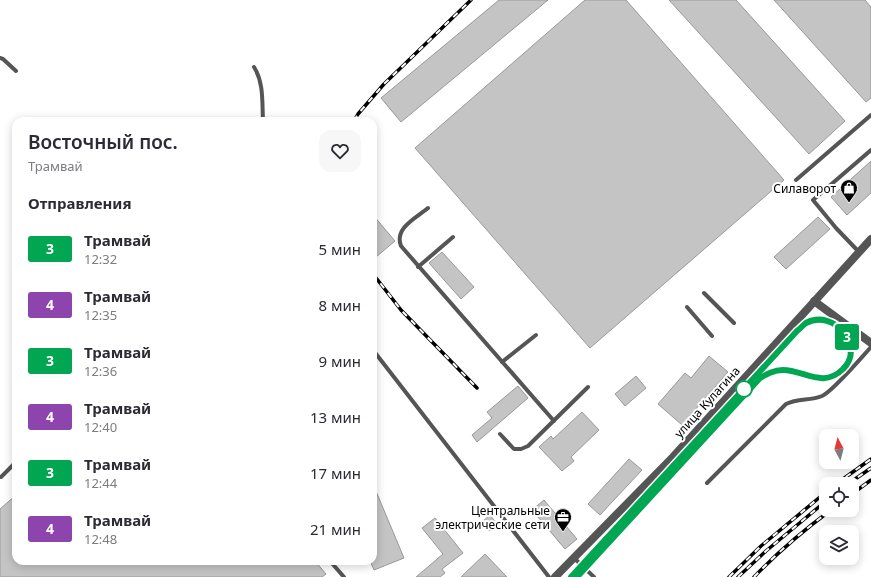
<!DOCTYPE html>
<html lang="ru">
<head>
<meta charset="utf-8">
<style>
  body { margin:0; font-family:"Noto Sans",sans-serif; background:#f7f7f7; color:#2b2b33; height:100vh; display:flex; flex-direction:column; font-size:15px; white-space:nowrap }
  * { box-sizing:border-box; margin:0 }
  p { font-size:13px; color:#7c7c81 }
  .icon { flex:none; width:22px; height:22px; fill:none; stroke:currentColor; stroke-width:2; stroke-linecap:round; stroke-linejoin:round }
  .map { position:relative; flex:1; overflow:hidden }
  .sheet { position:absolute; left:12px; top:117px; width:365px; height:448px; display:flex; flex-direction:column; background:#fff; border-radius:12px; box-shadow:0 2px 10px #0003 }
  .sheet>* { flex:none }
  .badge { padding:0 8px; border-radius:3px; font-size:14px; line-height:26px }
  .needle { width:26px; rotate:353deg }
  .buttons { position:absolute; left:819px; top:429px; display:grid; gap:8px }
  .buttons a { display:grid; place-items:center; width:40px; height:40px; border-radius:8px; background:#fff; box-shadow:0 2px 10px #0003; font-size:20px }
  .map>.badge { position:absolute; translate:-50% -50%; box-shadow:0 0 0 2px #fff }
  h2 { padding:0 16px; font-size:15px; line-height:36px }
  .round { display:grid; place-items:center; flex:none; width:42px; height:42px; border-radius:12px; background:#f7f7f7 }
  .head { display:flex; align-items:center; justify-content:space-between; height:68px; padding:0 16px }
  h1 { font-size:19px; font-weight:600; line-height:30px }
  ul { padding:0; list-style:none }
  li { display:flex; align-items:center; gap:12px; height:56px; padding:0 16px }
  li div { flex:1 }
  li b { display:block; font-size:15px }
  li em { font-style:normal }
  li .badge { min-width:44px; font-weight:700; text-align:center }
  .map>svg:first-child { display:block }
  .building { fill:#c4c4c4; stroke:#999 }
  .lines { fill:none; stroke-linecap:round; stroke-linejoin:round }
  .lane { stroke:#555; stroke-width:4 }
  .street { stroke:#555; stroke-width:8 }
  .tram { stroke:#000; stroke-width:1 }
  .rail-casing { stroke:#000; stroke-width:3.5 }
  .rail { stroke:#fff; stroke-width:2; stroke-dasharray:6; stroke-linecap:butt }
  .line-casing { stroke:#fff; stroke-width:9 }
  .line { stroke:#00a651; stroke-width:6 }
  .stop-dot { fill:#fff; stroke:#00a651; stroke-width:2 }
  .labels { text-anchor:middle; dominant-baseline:central; stroke-width:4; stroke-linejoin:round; paint-order:stroke }
  .poi-label { font-size:12px; fill:#000; stroke:#fff; text-anchor:end }
  .street-label { font-size:12px; fill:#000; stroke:#fff }
</style>
</head>
<body>
<div class="map">
<svg width="871" height="577" viewBox="0 0 871 577">
  <rect width="100%" height="100%" fill="#fff"/>
  <path class="building" d="M499,0H548L401,122L381,98Z
    M585,0H626L784,180L590,348L415,148Z
    M669,0H736L845,121L809,154Z
    M774,0H865L871,7V98L866,102Z
    M871,161V193L847,215L831,197Z
    M373,215L395,241L376,257L373,254Z
    M818,217L830,229L786,269L774,257Z
    M442,252L474,287L461,299L429,263Z
    M709,356L728,372L682,425L658,404L685,373L691,378Z
    M636,376L646,388L625,406L615,394Z
    M518,386L528,398L477,442L472,435L492,418L487,412Z
    M582,412L599,430L571,457L574,461L562,471L539,447L551,436L553,439Z
    M629,459L642,470L600,515L588,504Z
    M373,484L404,558L374,570L370,561H373Z
    M16,495V561H315L326,574L322,577H0V509Z
    M544,500L577,539L565,549L532,510Z
    M490,515L497,524L489,531L482,522Z
    M435,518L463,553L442,569L445,573L440,577H416L443,554L422,528Z
    M485,554L507,577H461Z"/>
  <g class="lines">
    <path class="lane" d="M0,58L3,59L16,71
      M254,67C264,83 262,102 263,121
      M796,180L871,115
      M428,208C416,218 394,228 401,246L554,421
      M859,252L836,228L813,200L871,150
      M418,267L453,237
      M704,293L734,323
      M687,307L712,336
      M373,350L549,577
      M502,362L536,335
      M500,434L514,449H521L528,446L588,387
      M1,477L16,462
      M707,483L786,404C798,398 810,401 822,396C833,391 861,358 871,347
      M574,558L594,577
      M330,561L344,577"/>
    <path class="street" d="M814,301L871,343
      M555,577L673,457L871,239"/>
    <path class="tram" d="M571,577L797,331C800,329 803,325 806,323C833,308 866,347 843,369C822,391 799,366 777,370C771,371 765,375 760,378"/>
    <g class="rail-casing">
      <path id="rail" d="M354,121L358,114L384,84L471,0
        M373,274L401,310L477,388
        M836,484L871,459
        M848,484L871,468
        M852,494L871,480
        M729,577L761,546L826,492
        M738,577L766,551L826,501
        M754,577C778,552 804,530 831,510"/>
    </g>
    <use href="#rail" class="rail"/>
  </g>
  <g class="lines">
    <g class="line-casing">
      <path id="line" d="M571,577L797,331C800,329 803,325 806,323C834,308 866,347 843,369C823,389 804,370 783,370C774,370 767,374 760,378L577,577"/>
    </g>
    <use href="#line" class="line"/>
  </g>
  <defs>
    <g id="shop-pin" transform="scale(0.9)"><path d="M0 17L-7.5 6A9.5 9.5 0 1 1 7.5 6Z" fill="#000" stroke="#fff"/><path d="M-5-2.5h2.3a2.7 3.5 0 0 1 5.4 0H5L5.5 6h-11ZM-1.5-2.5h3a1.5 2.3 0 0 0-3 0Z" fill="#fff"/></g>
    <g id="office-pin" transform="scale(0.9)"><path d="M0 17L-7.5 6A9.5 9.5 0 1 1 7.5 6Z" fill="#000" stroke="#fff"/><path d="M-6-3h4V-5.5h4V-3h4V5H-6ZM-1-4.5V-3h2v-1.5ZM-6 0V1H6V0Z" fill="#fff"/></g>
  </defs>
  <g fill-rule="evenodd">
    <use href="#shop-pin" x="849" y="188"/>
    <use href="#office-pin" x="563" y="517"/>
  </g>
  <circle class="stop-dot" cx="744" cy="389" r="8"/>
  <g class="labels">
    <g class="poi-label">
      <text x="836" y="188">Силаворот</text>
      <text x="550" y="510">Центральные<tspan x="550" dy="14">электрические сети</tspan></text>
    </g>
    <g class="street-label">
      <text transform="translate(707 402) rotate(-48)">улица Кулагина</text>
    </g>
  </g>
</svg>
<div class="buttons">
<a><svg class="needle" viewBox="-14 -14 28 28"><path d="M0-13l5 13h-10z" fill="#e53935"/><path d="M0 13l5-13h-10z" fill="#7c7c81"/></svg></a>
<a><svg class="icon" aria-label="locate" viewBox="0 0 24 24"><circle cx="12" cy="12" r="6"/><path d="M12 2v4M12 18v4M2 12h4M18 12h4"/></svg></a>
<a><svg class="icon" aria-label="layers" viewBox="0 0 24 24"><path d="M12 4l9 5-9 5-9-5zM3 14l9 5 9-5"/></svg></a>
</div>
<b class="badge" style="left:847px;top:337px;background:#00a651;color:#fff">3</b>
<section class="sheet">
<div class="head"><div><h1>Восточный пос.</h1><p>Трамвай</p></div><a class="round"><svg class="icon" aria-label="heart" viewBox="0 0 24 24"><path d="M12 20l-8-8c-3-5 5-10 8-4 3-6 11-1 8 4z"/></svg></a></div>
<h2>Отправления</h2>
<ul>
<li><span class="badge" style="background:#00a651;color:#fff">3</span><div><b>Трамвай</b><p>12:32</p></div><em>5 мин</em></li>
<li><span class="badge" style="background:#8e44ad;color:#fff">4</span><div><b>Трамвай</b><p>12:35</p></div><em>8 мин</em></li>
<li><span class="badge" style="background:#00a651;color:#fff">3</span><div><b>Трамвай</b><p>12:36</p></div><em>9 мин</em></li>
<li><span class="badge" style="background:#8e44ad;color:#fff">4</span><div><b>Трамвай</b><p>12:40</p></div><em>13 мин</em></li>
<li><span class="badge" style="background:#00a651;color:#fff">3</span><div><b>Трамвай</b><p>12:44</p></div><em>17 мин</em></li>
<li><span class="badge" style="background:#8e44ad;color:#fff">4</span><div><b>Трамвай</b><p>12:48</p></div><em>21 мин</em></li>
</ul>
</section>
</div>
</body>
</html>
